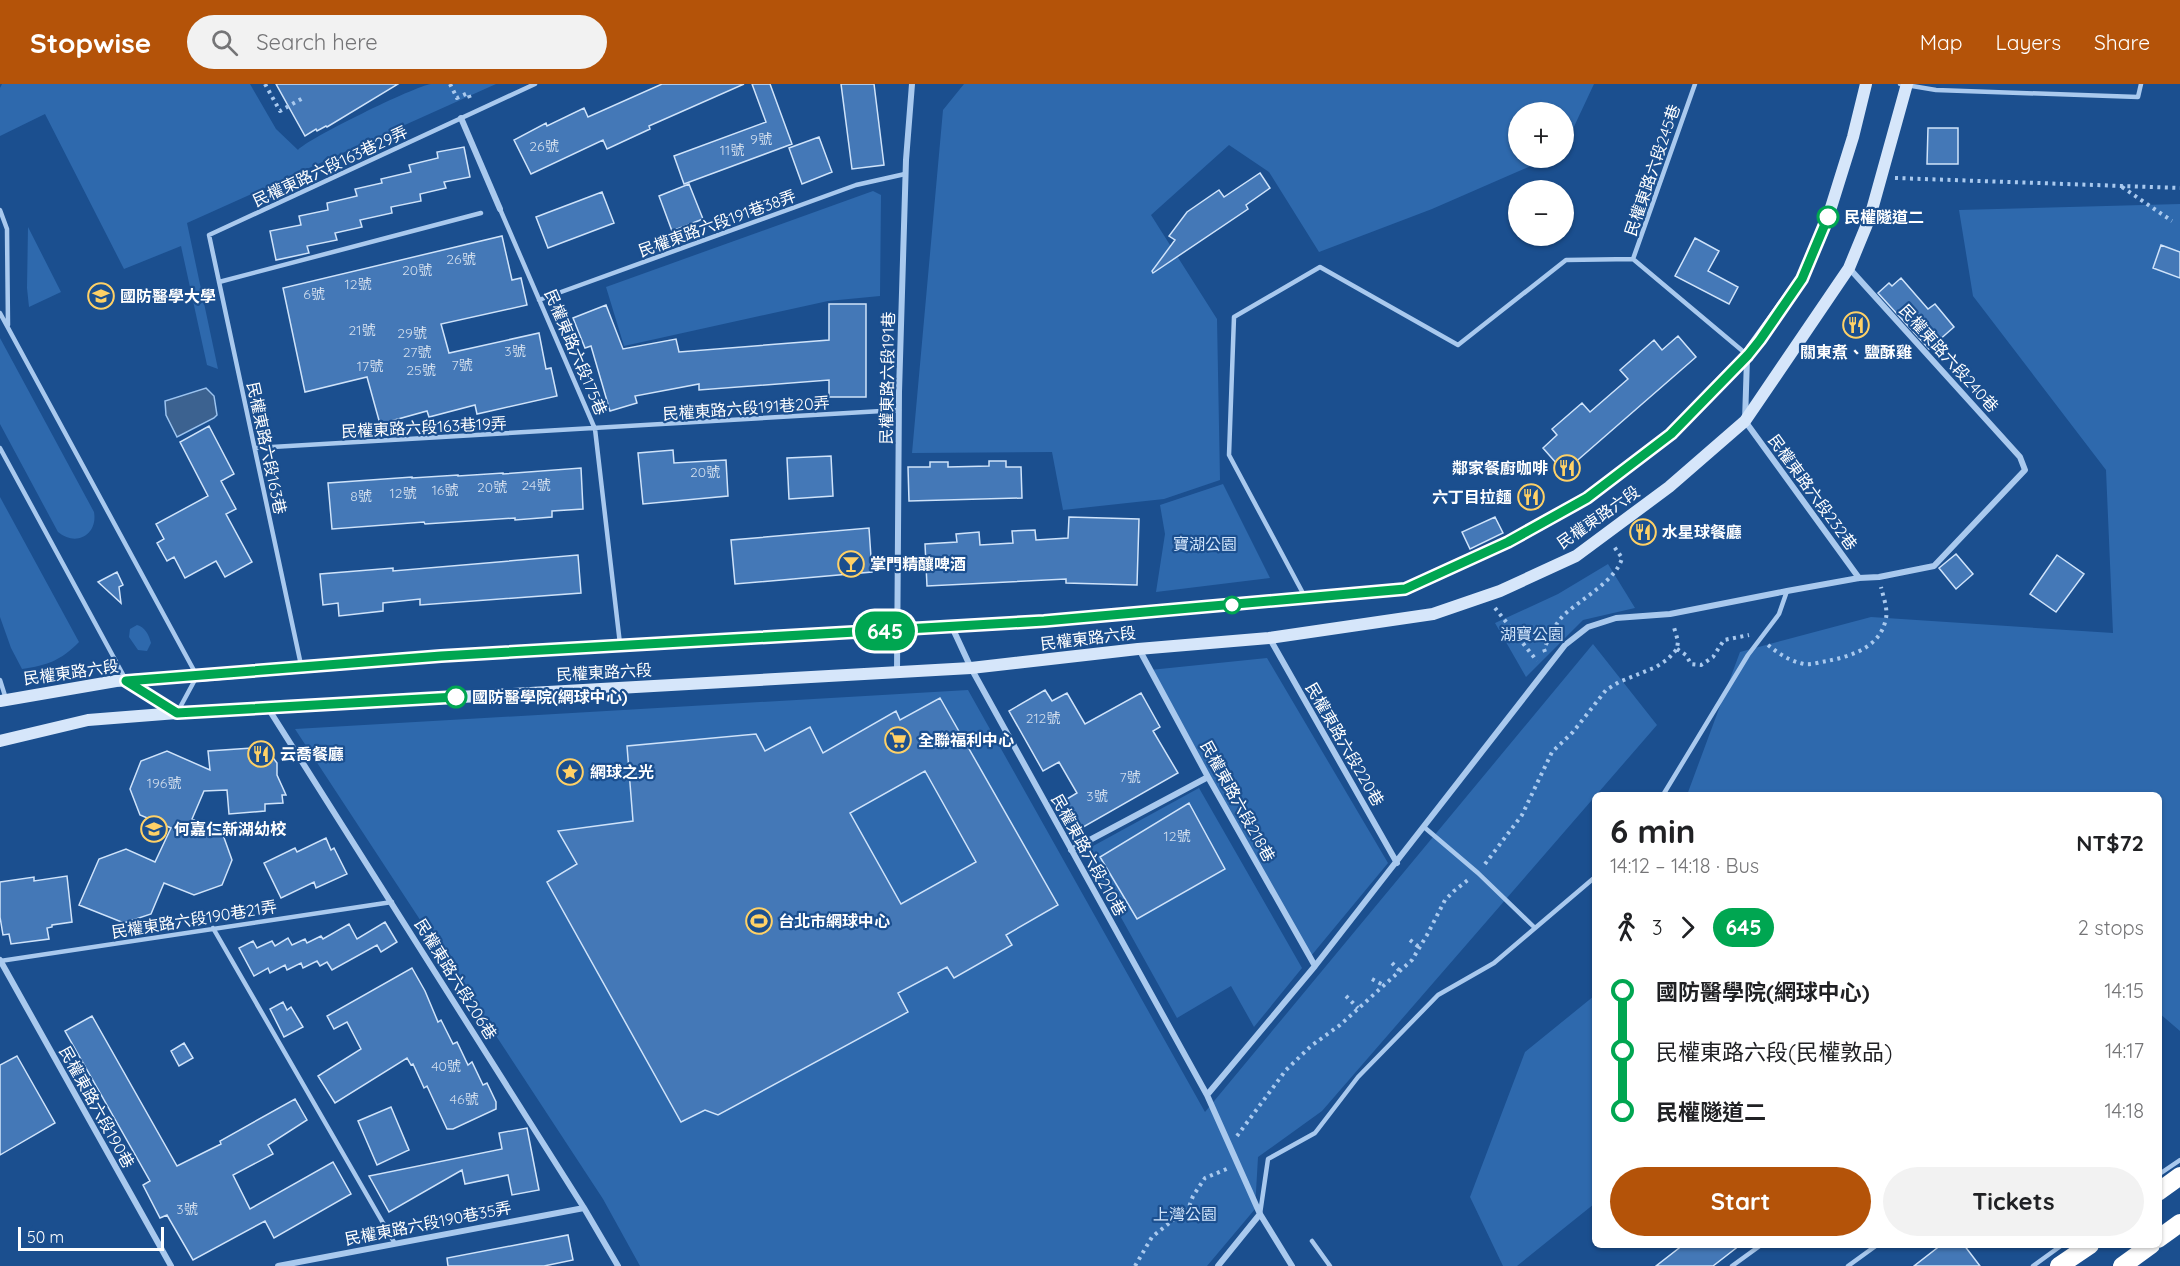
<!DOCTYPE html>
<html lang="en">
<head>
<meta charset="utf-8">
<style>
  body { margin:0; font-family:Quicksand,"Noto Sans TC",sans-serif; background:#f2f2f2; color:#202124; height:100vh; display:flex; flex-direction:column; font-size:22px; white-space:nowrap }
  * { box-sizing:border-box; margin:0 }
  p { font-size:20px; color:#757577 }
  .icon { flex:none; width:33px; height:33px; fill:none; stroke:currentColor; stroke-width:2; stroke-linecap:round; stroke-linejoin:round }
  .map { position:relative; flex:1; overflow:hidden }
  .side { position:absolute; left:1592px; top:708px; width:570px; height:456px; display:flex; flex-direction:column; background:#fff; border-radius:9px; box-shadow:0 2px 4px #0004 }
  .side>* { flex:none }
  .badge { padding:0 12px; border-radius:20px; font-size:21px; line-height:39px }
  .fabs { position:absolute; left:1508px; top:18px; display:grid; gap:12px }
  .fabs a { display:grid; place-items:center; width:66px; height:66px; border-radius:50%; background:#fff; box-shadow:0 2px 4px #0004; font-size:30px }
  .scale { position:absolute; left:18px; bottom:15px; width:146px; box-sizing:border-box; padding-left:6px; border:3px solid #fff; border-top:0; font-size:16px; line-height:21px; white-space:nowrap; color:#fff; -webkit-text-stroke:4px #1b4f8f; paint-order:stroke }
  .map>.badge { position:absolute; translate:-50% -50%; box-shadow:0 0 0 3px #fff }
  .legs { display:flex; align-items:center; gap:9px; height:66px; padding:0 18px; font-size:20px }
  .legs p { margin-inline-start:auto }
  .summary { display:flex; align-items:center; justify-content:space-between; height:102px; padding:0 18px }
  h1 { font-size:33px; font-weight:700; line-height:45px }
  .cta { display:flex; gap:12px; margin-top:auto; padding:12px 18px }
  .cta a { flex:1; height:69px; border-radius:36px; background:#b45309; color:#fff; font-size:24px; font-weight:700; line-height:69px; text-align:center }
  .cta a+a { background:#f2f2f2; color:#202124 }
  ul { padding:0 18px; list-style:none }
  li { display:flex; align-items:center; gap:21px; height:60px; font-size:22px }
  li i { display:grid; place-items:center; width:9px; height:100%; margin:0 8px; background:currentColor }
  li i::after { content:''; width:15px; height:15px; margin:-8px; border:4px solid; border-radius:50%; background:#fff }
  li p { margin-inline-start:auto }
  li:first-child i { background:linear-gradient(#0000 50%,currentColor 0) }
  li:last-child i { background:linear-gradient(currentColor 50%,#0000 0) }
  header { display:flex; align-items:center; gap:36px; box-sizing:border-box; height:84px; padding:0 30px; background:#b45309; color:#fff }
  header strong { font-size:28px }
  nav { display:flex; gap:33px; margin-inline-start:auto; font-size:21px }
  .search { width:420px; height:54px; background:#f2f2f2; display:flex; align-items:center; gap:15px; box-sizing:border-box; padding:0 21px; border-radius:33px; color:#757577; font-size:22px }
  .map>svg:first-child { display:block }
  .green { fill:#2e69ad }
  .water { fill:#3c6290; stroke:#9cc4f0; stroke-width:1.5 }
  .building { fill:#4478b7; stroke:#cfe3fa; stroke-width:1.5; fill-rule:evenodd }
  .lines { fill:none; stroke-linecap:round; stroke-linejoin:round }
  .path { stroke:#a9c9ee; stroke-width:4; stroke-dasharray:3 4.5; stroke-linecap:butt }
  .lane { stroke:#a9c9ee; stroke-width:4.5 }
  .street { stroke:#a9c9ee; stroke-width:6 }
  .secondary { stroke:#d6e6fa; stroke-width:12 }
  .highway { stroke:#fff; stroke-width:18 }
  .line-1-casing { stroke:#fff; stroke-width:14 }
  .line-1 { stroke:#00a651; stroke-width:9 }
  .stop-1-dot { fill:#fff; stroke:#00a651; stroke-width:3 }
  .labels { text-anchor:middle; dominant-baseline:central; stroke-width:4.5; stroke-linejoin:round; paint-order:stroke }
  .number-label { font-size:14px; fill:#d0dded }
  .street-label { font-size:16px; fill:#fff; stroke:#1b4f8f }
  .stop-label { font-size:16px; font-weight:bold; fill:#fff; stroke:#1b4f8f; text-anchor:start }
  .poi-label { font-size:16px; font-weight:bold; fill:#fff; stroke:#1b4f8f; text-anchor:start }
  .park-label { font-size:16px; fill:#cfe3fa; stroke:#1b4f8f }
</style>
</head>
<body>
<header>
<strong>Stopwise</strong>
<div class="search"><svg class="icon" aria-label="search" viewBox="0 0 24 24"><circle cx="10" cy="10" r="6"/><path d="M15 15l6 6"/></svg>Search here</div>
<nav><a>Map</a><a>Layers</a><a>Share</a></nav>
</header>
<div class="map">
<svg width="2180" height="1182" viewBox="0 0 2180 1182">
  <rect width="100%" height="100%" fill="#1b4f8f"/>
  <path class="green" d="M2,0H250L276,45L298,66C307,55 415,2 431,0C452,0 475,0 496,0L187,139L218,285L207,281L181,162L124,185L45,30L0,52V4Z
    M964,0H1594L1563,66V28H1518V74H1549L1432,125L1319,168L1269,88L1229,61L1151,131L1217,235L1220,396L1164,415L1063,426L1052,368L912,369L943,26Z
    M873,107L881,111L880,212L828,217L624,262L606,203Z
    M2180,120V947L2159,929L2158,711H1687L1740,568L1871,533L2113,549L2106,386L1973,212L1959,126Z
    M28,143L61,208L29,223L27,204Z
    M0,254L94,428C98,451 76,463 58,448L0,340Z
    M1223,400L1270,494L1156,508L1165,450L1160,421Z
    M0,413L79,558C60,577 48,581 22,585L11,564L0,533Z
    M1608,480L1635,524L1583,536L1526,593L1495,539L1558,510Z
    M137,541C145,543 149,551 151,559L147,567L138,566L129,553L130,545Z
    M1593,560L1657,641L1322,1027L1258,1073L1255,1125L1207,1182H640L603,1115L295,645L968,606L1205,1028Z
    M1267,574L1388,779L1311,872L1150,586Z
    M1199,704L1302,884L1254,943L1231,902L1177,934L1084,767Z
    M1594,912V1120L1517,1182H1503L1470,1113L1525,968Z"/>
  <path class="water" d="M206,304L214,312L217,331L214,334L177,353L166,331L165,317Z"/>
  <path class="building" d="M276,0H398L327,43L326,42L317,47L316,45L305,52Z
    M662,0H744L649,42L650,45L607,65L603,56L531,90L514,56L546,39L547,42L584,24L588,33Z
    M752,0H770L792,60L684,100L674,72L766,38Z
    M841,0H874L884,81L852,85Z
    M1928,44H1958V80H1927Z
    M819,53L832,88L802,100L789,64Z
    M464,63L470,93L444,98L446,104L420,110L421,117L391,123L392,129L360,136L362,143L335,149L337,156L307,162L309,169L276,176L270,147L301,141L299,132L328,126L327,119L357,112L355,105L382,99L381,95L411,88L409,81L438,74L437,68Z
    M1260,89L1270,104L1246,121L1248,125L1153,189L1152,187L1175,156L1169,152L1187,128L1219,106L1224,113Z
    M689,100L703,135L672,147L659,112Z
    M602,108L614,139L548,164L536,133Z
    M502,152L512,196L521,194L527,221L441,240L449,269L539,249L546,285L551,284L557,312L477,330L475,321L429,333L427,327L380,340L367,293L305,308L283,204Z
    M1695,154L1719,167L1708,187L1738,203L1729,220L1675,192Z
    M2161,161L2180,168V194L2153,184Z
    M1901,194L1928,225L1935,220L1954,243L1929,265L1878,209L1889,199L1892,202Z
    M829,220H866V313H829V296L699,306V300L635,312L637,319L610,327L591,262L585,264L573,234L606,221L623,265L676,255L679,268L829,256Z
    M1678,252L1696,273L1564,388L1543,364L1557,351L1552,345L1582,319L1590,328L1628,295L1620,286L1654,256L1662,266Z
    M209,342L234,390L221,397L236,425L226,430L252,478L225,493L216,477L185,494L174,473L167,477L157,459L164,455L156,440L208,412L180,358Z
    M673,366L674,379L726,376L728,412L643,420L638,369Z
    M831,372L833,412L789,415L787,374Z
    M989,377H1006V383H1021L1022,414L909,417L908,383H930V378H948V383L989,382Z
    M581,384L583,425L552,427V433L515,436V434L425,440L424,438L332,445L328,399L412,393V394L458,391V392L503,389V390Z
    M1069,433L1139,435L1137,501L1066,499V495L927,502L925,460L957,458L956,450L979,448L980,461L1013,459L1012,447L1035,446L1036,456L1068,454Z
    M1495,433L1503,449L1470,465L1462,448Z
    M869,444L872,488L735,500L731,456Z
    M1956,470L1973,490L1956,505L1939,484Z
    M578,471L581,509L420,521V515L383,519V527L339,532L338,519L323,521L320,490L393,484V487Z
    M2057,471L2084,490L2056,528L2030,510Z
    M117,488L123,501L119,503L121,519L98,498Z
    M1045,606L1052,617L1067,609L1085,640L1141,609L1160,643L1153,647L1178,689L1078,746L1062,718L1077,709L1059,678L1043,687L1009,627Z
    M940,614L1058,821L1006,851L1012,861L954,894L947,883L898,909L908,928L718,1031L705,1026L681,1038L547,798L577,780L558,747L633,737L627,662L756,650L765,667L810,643L823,669L896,627L900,636ZM925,687L976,778L901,820L850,729Z
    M265,663L277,679V691L286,711H282L283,719L265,720V727L229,730L227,706L204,707L192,735L222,748L232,776L222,801L194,811L164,799L151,830L124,839L79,821L99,775L126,765L155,778L171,744L140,731L130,705L141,677L167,667L210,686L208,667Z
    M1189,719L1225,785L1137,835L1100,773Z
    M326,754L331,766L334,764L347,790L316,804L314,798L281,814L264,779L295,764L297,768Z
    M67,792L72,838L52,841V843L47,844L49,855L11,860L9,850L3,851L0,833V798L34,793V797Z
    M385,838L397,858L381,868L377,861L332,886L327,878L320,882L317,877L303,884L301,879L287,886L285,881L270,889L268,884L254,892L239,864L253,857L257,864L272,857L275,862L288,854L292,861L305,855L307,859L321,852L323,855L349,840L357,855Z
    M412,884L425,907L438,938L441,936L453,960L457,958L468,981L472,978L483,1001L487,999L496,1018V1025L453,1045H447L427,1002L424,1004L413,980L411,981L407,974L335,1019L318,992L361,965L347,938L334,945L327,932Z
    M283,918L287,926L291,923L303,943L284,953L270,925Z
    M92,932L177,1082L221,1060L220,1057L295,1015L307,1036L268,1061L273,1070L233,1091L250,1125L333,1078L351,1110L274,1154L265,1137L193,1176L167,1131L160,1134L143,1101L150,1097L65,947Z
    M184,959L193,974L179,982L171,967Z
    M17,972L55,1039L0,1071V981Z
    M391,1023L409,1066L377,1081L358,1037Z
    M527,1044L539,1106L512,1111L508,1091L465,1100L462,1086L389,1128L369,1092L502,1065L499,1049Z
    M568,1151L573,1176L544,1182H448L447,1174Z
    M1683,1161H1740L1713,1182H1656Z
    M1941,1161H1964L1980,1182H1914Z"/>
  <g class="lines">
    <path class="path" d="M265,0L280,27L303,14
      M450,0L457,14L468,9L471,17
      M1895,94L2180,104
      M2122,103L2172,137
      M1495,524L1537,577
      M1768,561C1779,570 1790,577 1804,580C1812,581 1820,578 1827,577C1852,572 1881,563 1886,534C1888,525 1883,512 1881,503
      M1677,565L1686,571L1691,580L1701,581L1713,573L1724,556L1749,551
      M1545,568L1544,565C1550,552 1555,539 1566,529C1582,515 1617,495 1622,474L1613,461
      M1485,780L1522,731L1552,668L1573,648L1606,606L1619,598L1656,583L1668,575L1677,565L1678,557L1673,540
      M1410,856L1420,864
      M1392,879L1400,887
      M1372,895L1385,902
      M1346,912L1358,924
      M1237,1052L1286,986L1311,962L1340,941L1412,876L1427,851L1445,816L1454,807L1469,795
      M1135,1182L1152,1153L1189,1123L1193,1112L1205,1094L1229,1084"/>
    <path class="lane" d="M1695,0L1633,175L1745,269
      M1900,0L1936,6L2138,13L2141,0
      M500,125L595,345L620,560
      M0,126L7,145L8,241
      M219,198L481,129
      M539,216L856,101L905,90
      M0,229L197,592L177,629L126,596L0,364
      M255,364L899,326
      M1305,513L1229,371L1234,233L1320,183L1458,261L1566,176L1633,175
      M301,581L209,151L535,0
      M0,596L6,615
      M1663,711L1748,571L1779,530L1787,507
      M1424,743L1478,789L1535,844
      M213,844L394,1158
      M0,877L392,818
      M2158,1091L2180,1076
      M1260,1130L1268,1075L1315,1049L1358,993L1438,911L1494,879L1594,794
      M1312,1157L1330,1182
      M1732,1182L1761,1161
      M1848,1182L1877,1161
      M2033,1182L2062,1161"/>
    <path class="street" d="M461,34L500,125
      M1747,274L1745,337L1859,494
      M952,543L971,584L1207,1011L1260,1130L1292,1182
      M1270,555L1397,779
      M1139,565L1208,693L1315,882
      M897,589L899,308L906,76L912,0
      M268,624L584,1124L618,1182
      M1071,766L1208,693
      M0,876L171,1182
      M1207,1011L1315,882L1565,561L1588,543L1616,534L1670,530L1787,507L1859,494L1879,493L1934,482L2025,386L2020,373L1849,184
      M278,1182L584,1124
      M1218,1182L1260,1130"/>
    <path class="secondary" d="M0,617L116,597L197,592L441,572L1044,537L1405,505L1508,458L1587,414L1671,350L1747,271L1802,195L1828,133L1853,53L1866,0
      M0,657L88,636L177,629L971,584L1138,565L1269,554L1433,530L1500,507L1576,472L1669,403L1745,337L1849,184L1870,133L1907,0"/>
    <path class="highway" d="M2158,1108L2180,1092
      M2158,1155L2180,1139
      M2059,1182L2090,1161
      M2122,1182L2151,1161"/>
  </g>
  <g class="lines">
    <g class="line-1-casing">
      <path id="line-1" d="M456,613L177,629L126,597L441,572L1044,537L1405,505L1508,458L1587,414L1671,350L1748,271L1760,256L1802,195L1828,133"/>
    </g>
    <use href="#line-1" class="line-1"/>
  </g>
  <defs>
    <g id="university-ring" transform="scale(1.35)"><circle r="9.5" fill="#1b4f8f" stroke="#ffd166" stroke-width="1.5"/><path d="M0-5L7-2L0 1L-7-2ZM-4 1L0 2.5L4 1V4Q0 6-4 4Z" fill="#ffd166"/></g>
    <g id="restaurant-ring" transform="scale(1.35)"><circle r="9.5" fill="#1b4f8f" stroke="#ffd166" stroke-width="1.5"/><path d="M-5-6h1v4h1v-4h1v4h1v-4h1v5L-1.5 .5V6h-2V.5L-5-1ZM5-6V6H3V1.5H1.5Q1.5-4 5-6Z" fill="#ffd166"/></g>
    <g id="bar-ring" transform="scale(1.35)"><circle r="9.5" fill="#1b4f8f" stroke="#ffd166" stroke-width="1.5"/><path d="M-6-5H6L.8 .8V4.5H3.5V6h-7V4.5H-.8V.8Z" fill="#ffd166"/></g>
    <g id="supermarket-ring" transform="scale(1.35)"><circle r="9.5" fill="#1b4f8f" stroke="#ffd166" stroke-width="1.5"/><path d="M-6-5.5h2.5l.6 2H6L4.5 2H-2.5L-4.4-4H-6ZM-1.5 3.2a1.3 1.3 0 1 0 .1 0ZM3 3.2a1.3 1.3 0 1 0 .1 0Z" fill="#ffd166"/></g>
    <g id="sight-ring" transform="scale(1.35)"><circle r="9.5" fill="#1b4f8f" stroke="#ffd166" stroke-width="1.5"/><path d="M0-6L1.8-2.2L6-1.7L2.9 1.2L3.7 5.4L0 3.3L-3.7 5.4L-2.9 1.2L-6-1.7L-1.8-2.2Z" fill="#ffd166"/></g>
    <g id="school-ring" transform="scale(1.35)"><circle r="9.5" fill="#1b4f8f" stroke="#ffd166" stroke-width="1.5"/><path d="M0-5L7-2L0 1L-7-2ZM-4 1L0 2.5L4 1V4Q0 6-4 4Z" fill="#ffd166"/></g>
    <g id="stadium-ring" transform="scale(1.35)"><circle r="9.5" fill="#1b4f8f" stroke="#ffd166" stroke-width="1.5"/><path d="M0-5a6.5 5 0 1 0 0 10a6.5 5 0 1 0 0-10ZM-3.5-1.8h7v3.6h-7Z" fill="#ffd166"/></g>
  </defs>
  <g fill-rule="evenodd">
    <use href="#university-ring" x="101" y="212"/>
    <use href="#restaurant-ring" x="1856" y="241"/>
    <use href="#restaurant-ring" x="1567" y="384"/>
    <use href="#restaurant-ring" x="1531" y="413"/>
    <use href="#restaurant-ring" x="1643" y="448"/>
    <use href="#bar-ring" x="851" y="480"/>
    <use href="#supermarket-ring" x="898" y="656"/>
    <use href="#restaurant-ring" x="261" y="670"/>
    <use href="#sight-ring" x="570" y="688"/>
    <use href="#school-ring" x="154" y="745"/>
    <use href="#stadium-ring" x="759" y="837"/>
  </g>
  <g class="stop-1-dot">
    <circle cx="1828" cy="133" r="10"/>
    <circle cx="1232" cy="521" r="8"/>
    <circle cx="456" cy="613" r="10"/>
  </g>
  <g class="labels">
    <g class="number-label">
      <text x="761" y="55">9號</text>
      <text x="544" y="62">26號</text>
      <text x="732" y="66">11號</text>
      <text x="461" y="175">26號</text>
      <text x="417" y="186">20號</text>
      <text x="358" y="200">12號</text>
      <text x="314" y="210">6號</text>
      <text x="362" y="246">21號</text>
      <text x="412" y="249">29號</text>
      <text x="515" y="267">3號</text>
      <text x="417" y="268">27號</text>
      <text x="462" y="281">7號</text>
      <text x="370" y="282">17號</text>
      <text x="421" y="286">25號</text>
      <text x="705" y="388">20號</text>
      <text x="536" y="401">24號</text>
      <text x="492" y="403">20號</text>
      <text x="445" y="406">16號</text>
      <text x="403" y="409">12號</text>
      <text x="361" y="412">8號</text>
      <text x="1043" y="634">212號</text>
      <text x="1130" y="693">7號</text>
      <text x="164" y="699">196號</text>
      <text x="1097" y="712">3號</text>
      <text x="1177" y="752">12號</text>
      <text x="446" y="982">40號</text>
      <text x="464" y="1015">46號</text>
      <text x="187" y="1125">3號</text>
    </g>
    <g class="street-label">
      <text transform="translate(330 82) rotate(-25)">民權東路六段163巷29弄</text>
      <text transform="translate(1652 86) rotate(-71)">民權東路六段245巷</text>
      <text transform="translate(717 139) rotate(-20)">民權東路六段191巷38弄</text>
      <text transform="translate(576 268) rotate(67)">民權東路六段175巷</text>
      <text transform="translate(1949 274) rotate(48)">民權東路六段240巷</text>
      <text transform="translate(887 294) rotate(-89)">民權東路六段191巷</text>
      <text transform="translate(746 324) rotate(-4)">民權東路六段191巷20弄</text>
      <text transform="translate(424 343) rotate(-3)">民權東路六段163巷19弄</text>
      <text transform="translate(267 364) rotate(78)">民權東路六段163巷</text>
      <text transform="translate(1813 408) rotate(54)">民權東路六段232巷</text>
      <text transform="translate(1598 433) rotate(-35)">民權東路六段</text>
      <text transform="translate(1088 554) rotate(-7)">民權東路六段</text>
      <text transform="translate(71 588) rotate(-8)">民權東路六段</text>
      <text transform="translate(604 588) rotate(-3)">民權東路六段</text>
      <text transform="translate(1345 660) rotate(60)">民權東路六段220巷</text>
      <text transform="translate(1238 717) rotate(61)">民權東路六段218巷</text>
      <text transform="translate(1089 771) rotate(61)">民權東路六段210巷</text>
      <text transform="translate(194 835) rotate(-9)">民權東路六段190巷21弄</text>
      <text transform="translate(456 895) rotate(58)">民權東路六段206巷</text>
      <text transform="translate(97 1023) rotate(61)">民權東路六段190巷</text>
      <text transform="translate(428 1139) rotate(-11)">民權東路六段190巷35弄</text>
    </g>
    <g class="stop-label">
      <text x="1844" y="133">民權隧道二</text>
      <text x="472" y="613">國防醫學院(網球中心)</text>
    </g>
    <g class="poi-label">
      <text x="120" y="212">國防醫學大學</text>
      <text x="1856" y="268" text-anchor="middle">關東煮、鹽酥雞</text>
      <text x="1548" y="384" text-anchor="end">鄰家餐廚咖啡</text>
      <text x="1512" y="413" text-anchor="end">六丁目拉麵</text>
      <text x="1662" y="448">水星球餐廳</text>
      <text x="870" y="480">掌門精釀啤酒</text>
      <text x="918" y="656">全聯福利中心</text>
      <text x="280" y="670">云喬餐廳</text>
      <text x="590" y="688">網球之光</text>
      <text x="174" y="745">何嘉仁新湖幼校</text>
      <text x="778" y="837">台北市網球中心</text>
    </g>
    <g class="park-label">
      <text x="1205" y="460">寶湖公園</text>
      <text x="1532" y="550">湖寶公園</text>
      <text x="1185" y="1130">上灣公園</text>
    </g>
  </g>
</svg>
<div class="fabs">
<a>+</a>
<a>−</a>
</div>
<div class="scale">50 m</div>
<b class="badge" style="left:885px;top:547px;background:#00a651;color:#fff">645</b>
<section class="side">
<div class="summary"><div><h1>6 min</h1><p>14:12 – 14:18 · Bus</p></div><b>NT$72</b></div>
<div class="legs"><svg class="icon" aria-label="walk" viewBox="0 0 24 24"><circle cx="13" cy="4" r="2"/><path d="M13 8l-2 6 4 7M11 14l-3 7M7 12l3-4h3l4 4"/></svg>3<svg class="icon" aria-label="forward" viewBox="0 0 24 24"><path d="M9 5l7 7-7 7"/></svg><b class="badge" style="background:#00a651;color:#fff">645</b><p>2 stops</p></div>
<ul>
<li><i style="color:#00a651"></i><b>國防醫學院(網球中心)</b><p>14:15</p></li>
<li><i style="color:#00a651"></i><span>民權東路六段(民權敦品)</span><p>14:17</p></li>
<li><i style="color:#00a651"></i><b>民權隧道二</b><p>14:18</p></li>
</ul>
<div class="cta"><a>Start</a><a>Tickets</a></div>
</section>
</div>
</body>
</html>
